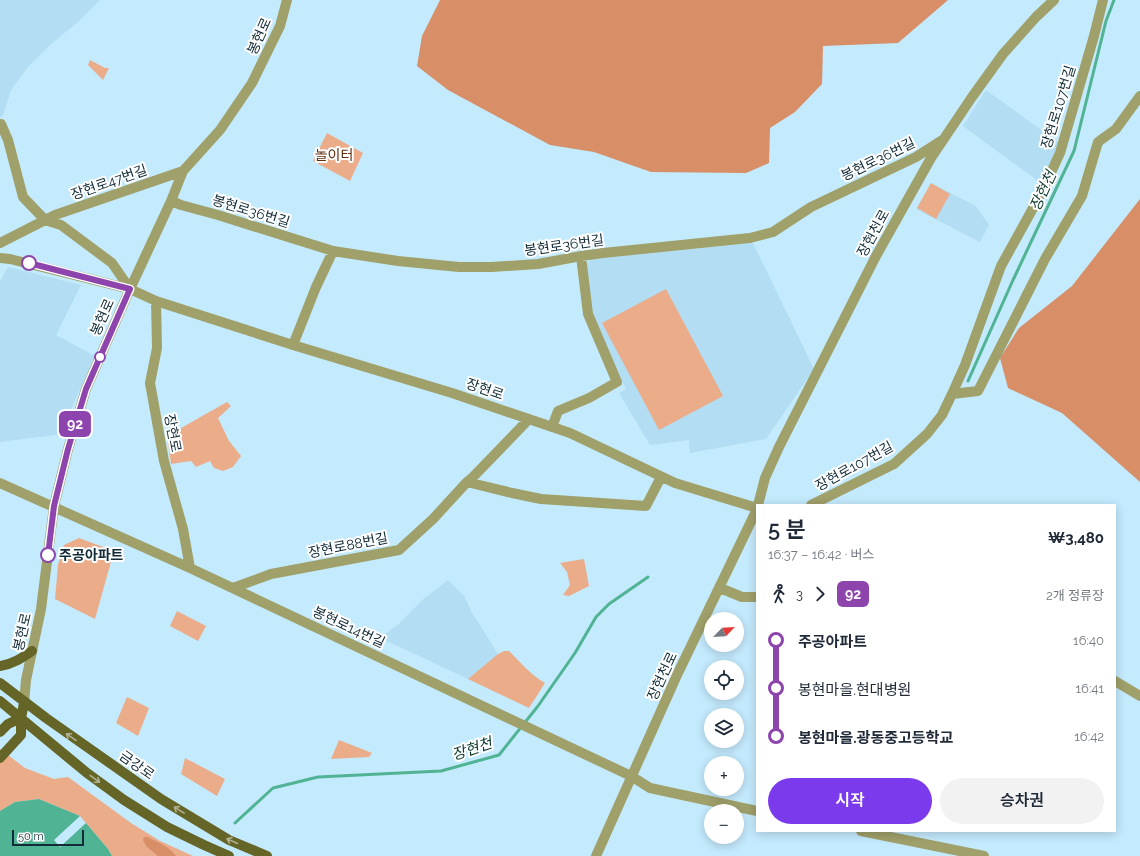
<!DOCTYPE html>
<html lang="ko">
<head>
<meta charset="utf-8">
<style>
  body { margin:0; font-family:Raleway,"Noto Sans KR",sans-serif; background:#f2f2f3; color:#1f2937; height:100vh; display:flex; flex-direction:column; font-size:15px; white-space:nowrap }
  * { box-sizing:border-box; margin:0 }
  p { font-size:13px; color:#747a83 }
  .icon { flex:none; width:22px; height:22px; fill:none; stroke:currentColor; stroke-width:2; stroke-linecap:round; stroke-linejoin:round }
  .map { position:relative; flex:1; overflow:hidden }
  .sheet { position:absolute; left:756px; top:504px; width:360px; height:328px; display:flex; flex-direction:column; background:#fff; border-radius:0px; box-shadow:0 2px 10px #0003 }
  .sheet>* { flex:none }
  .badge { padding:0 8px; border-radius:6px; font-size:14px; line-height:26px }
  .needle { width:26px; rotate:65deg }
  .tools { position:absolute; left:704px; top:612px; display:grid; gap:8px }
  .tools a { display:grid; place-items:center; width:40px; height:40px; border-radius:50%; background:#fff; box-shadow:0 2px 10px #0003; font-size:20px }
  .scale { position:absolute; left:12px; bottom:10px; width:72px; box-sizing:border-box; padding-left:4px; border:2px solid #112b37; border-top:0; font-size:11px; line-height:14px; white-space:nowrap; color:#112b37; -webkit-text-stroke:3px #fff; paint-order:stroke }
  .map>.badge { position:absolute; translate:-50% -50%; box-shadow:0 0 0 2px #fff }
  .legs { display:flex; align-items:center; gap:6px; height:44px; padding:0 12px; font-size:13px }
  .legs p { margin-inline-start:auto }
  .headline { display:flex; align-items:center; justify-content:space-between; height:68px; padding:0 12px }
  h1 { font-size:22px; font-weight:600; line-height:30px }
  .action { display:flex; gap:8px; margin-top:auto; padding:8px 12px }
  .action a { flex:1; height:46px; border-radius:24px; background:#7c3aed; color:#fff; font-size:16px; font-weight:600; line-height:46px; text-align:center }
  .action a+a { background:#f2f2f3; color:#1f2937 }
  ul { padding:0 12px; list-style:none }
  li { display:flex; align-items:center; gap:14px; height:48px; font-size:15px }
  li i { display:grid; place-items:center; width:6px; height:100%; margin:0 5px; background:currentColor }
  li i::after { content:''; width:10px; height:10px; margin:-5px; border:3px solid; border-radius:50%; background:#fff }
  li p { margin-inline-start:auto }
  li:first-child i { background:linear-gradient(#0000 50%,currentColor 0) }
  li:last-child i { background:linear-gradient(currentColor 50%,#0000 0) }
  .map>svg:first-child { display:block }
  .built { fill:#b3ddf2 }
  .green { fill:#ebac8a }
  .forest { fill:#d88e66 }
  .water { fill:#50b394 }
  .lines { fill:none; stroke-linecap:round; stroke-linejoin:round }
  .stream { stroke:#50b394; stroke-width:3 }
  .minor { stroke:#9fa06a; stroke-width:10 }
  .major { stroke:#646526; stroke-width:10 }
  .oneway { stroke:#b2b292 }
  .line-1-casing { stroke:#fff; stroke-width:9 }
  .line-1 { stroke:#8e44ad; stroke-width:6 }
  .stop-1-dot { fill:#fff; stroke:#8e44ad; stroke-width:2 }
  .labels { text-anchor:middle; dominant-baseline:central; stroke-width:4; stroke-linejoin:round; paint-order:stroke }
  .street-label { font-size:14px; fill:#112b37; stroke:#fff }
  .park-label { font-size:14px; fill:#5f2f11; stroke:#fff }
  .stop-label { font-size:14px; font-weight:bold; fill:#112b37; stroke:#fff; text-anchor:start }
  .water-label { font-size:15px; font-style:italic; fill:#0c392c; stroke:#fff }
</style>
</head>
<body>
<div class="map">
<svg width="1140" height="856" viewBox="0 0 1140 856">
  <rect width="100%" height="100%" fill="#c4eafd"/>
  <path class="built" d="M0,0H100L79,21L49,46L28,67L11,90L3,115L0,117Z
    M986,90L1058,142L1053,164L1042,184L963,126Z
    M931,183L976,206L989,225L980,242L916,209Z
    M753,243L814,369L766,439L690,453L689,440L650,445L619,393L626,389L590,312L584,269L590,259Z
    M8,267L81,285L56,335L95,356L69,414L63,434L0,442V281Z
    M448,580L464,596L471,611L498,654L468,679L417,655L380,638L400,623L421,601Z"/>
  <path class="green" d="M90,60L105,68H109L103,80L88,65Z
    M327,133L363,153L350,181L313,161Z
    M931,183L950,194L936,219L917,208Z
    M666,289L723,396L659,430L602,323Z
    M227,402L231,406L218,418L229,441L241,456L233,467L223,471L214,468L210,461L196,467L191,461L171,464L167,436Z
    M79,538L114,551L95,619L55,599L58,565L64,545Z
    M584,559L589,586L569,596L563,595L570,585L567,572L560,563Z
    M177,611L206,626L198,641L170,626Z
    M504,651H509C520,662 531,675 545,683L529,708L468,679L498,654Z
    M127,697L149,708L138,736L116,723Z
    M339,740L372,753L369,757L331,759Z
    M0,749L25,768L54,779L68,777L131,823L160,841L193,856H112L108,849L80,816L39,799L15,802L0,811Z
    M185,758L225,779L217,796L181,774Z"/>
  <path class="forest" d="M440,0H948L898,43L823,46L822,84L795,112L770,128L769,163L746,173L651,172L594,152L550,145L448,90L417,66L422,36Z
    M1140,199V482L1062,413L1008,388L1000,358L1019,328L1072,286Z
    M144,837H148C157,842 170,847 176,856H158L146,846L143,840Z"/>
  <path class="water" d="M39,799L80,816L54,840L60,847L86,823L108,849L112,856H0V811L15,802Z"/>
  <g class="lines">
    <path class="stream" d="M968,381L1013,280L1074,151L1106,21L1114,0
      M235,823L273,788L318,777L441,771L499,755L538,706L575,653L596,617L609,604L648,577"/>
    <path class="minor" d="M1,124L8,140L23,197L45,220L61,225L112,263L130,289
      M171,201L181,205L218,215L333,251L398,261L459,267H492L538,264L581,256L603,253L750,238L773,232L811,207L916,157L944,139
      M0,243L55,215L183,171
      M0,258L10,259L130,289L156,301L293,345L452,393L570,433L675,483L757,508
      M156,301L157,348L150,383L164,461L183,529L190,568
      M293,345L316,287L333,251
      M952,394L978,391L1045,259L1082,196L1098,142L1116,129L1140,96
      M552,427L558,411L589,398L617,382L588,314L581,256
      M467,482L512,493L541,499L646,506L661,477
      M0,483L190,568L631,776L650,788L757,811
      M758,505L765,478L779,447L876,256L931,158L972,97L1003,54L1036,17L1054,0
      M811,505L894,464L927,434L942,415L952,394L965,365L1001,266L1043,190L1060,153L1094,36L1103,0
      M233,588L271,574L399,550L433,519L467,482L473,477L529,419
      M720,588L742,597H757
      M1115,681L1140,696
      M24,703L26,680L41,609L54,506L68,449L86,389L130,289L171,201L183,171L220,130L252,83L280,26L287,0
      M861,831L984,856
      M596,856L677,675L757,509"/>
    <path class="major" d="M0,666C13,664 22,658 32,651
      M0,683L46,718L161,799L229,840L267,856
      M0,701L87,773L124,800L167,827L204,845L229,856
      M0,732L8,724L21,718
      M0,758L21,735V718L24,703"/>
  </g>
  <defs><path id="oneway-shaft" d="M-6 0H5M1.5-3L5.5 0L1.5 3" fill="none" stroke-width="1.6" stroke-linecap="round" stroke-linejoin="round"/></defs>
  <g class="oneway">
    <use href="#oneway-shaft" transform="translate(71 737) rotate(-145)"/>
    <use href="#oneway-shaft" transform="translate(95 779) rotate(36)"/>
    <use href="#oneway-shaft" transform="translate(179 810) rotate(-148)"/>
    <use href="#oneway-shaft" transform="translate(232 841) rotate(-155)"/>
  </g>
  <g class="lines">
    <g class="line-1-casing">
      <path id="line-1" d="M29,263L130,289L86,389L68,449L54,506L48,555"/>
    </g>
    <use href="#line-1" class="line-1"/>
  </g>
  <g class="stop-1-dot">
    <circle cx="29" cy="263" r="7"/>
    <circle cx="100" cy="357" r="5"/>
    <circle cx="48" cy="555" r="7"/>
  </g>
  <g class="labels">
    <g class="street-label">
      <text transform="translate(259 36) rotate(-66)">봉현로</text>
      <text transform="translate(1058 107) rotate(-73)">장현로107번길</text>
      <text transform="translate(878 159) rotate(-26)">봉현로36번길</text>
      <text transform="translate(109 182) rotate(-19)">장현로47번길</text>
      <text transform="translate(251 211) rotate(17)">봉현로36번길</text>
      <text transform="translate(873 233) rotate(-61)">장현천로</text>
      <text transform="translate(564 245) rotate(-8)">봉현로36번길</text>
      <text transform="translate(102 317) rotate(-66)">봉현로</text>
      <text transform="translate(485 389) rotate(19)">장현로</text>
      <text transform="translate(173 433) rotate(79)">장현로</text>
      <text transform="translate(854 466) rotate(-29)">장현로107번길</text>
      <text transform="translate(348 545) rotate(-11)">장현로88번길</text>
      <text transform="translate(349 627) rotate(25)">봉현로14번길</text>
      <text transform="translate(22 632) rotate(-77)">봉현로</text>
      <text transform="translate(662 676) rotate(-65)">장현천로</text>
      <text transform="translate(137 765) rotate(35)">금강로</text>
    </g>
    <g class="park-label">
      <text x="334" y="155">놀이터</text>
    </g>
    <g class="stop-label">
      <text x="59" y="555">주공아파트</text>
    </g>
    <g class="water-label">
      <text transform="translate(1043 191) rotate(-65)">장현천</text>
      <text transform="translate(472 749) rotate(-18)">장현천</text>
    </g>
  </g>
</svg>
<div class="tools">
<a><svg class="needle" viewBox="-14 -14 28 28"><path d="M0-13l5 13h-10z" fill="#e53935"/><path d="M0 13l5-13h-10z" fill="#747a83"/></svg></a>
<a><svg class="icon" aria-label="locate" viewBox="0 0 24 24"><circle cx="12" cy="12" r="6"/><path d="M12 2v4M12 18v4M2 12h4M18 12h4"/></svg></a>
<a><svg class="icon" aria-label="layers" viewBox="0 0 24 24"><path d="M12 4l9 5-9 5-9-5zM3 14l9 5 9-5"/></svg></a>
<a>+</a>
<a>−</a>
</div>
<div class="scale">50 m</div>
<b class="badge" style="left:75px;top:424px;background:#8e44ad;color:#fff">92</b>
<section class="sheet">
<div class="headline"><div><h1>5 분</h1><p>16:37 – 16:42 · 버스</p></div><b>₩3,480</b></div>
<div class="legs"><svg class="icon" aria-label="walk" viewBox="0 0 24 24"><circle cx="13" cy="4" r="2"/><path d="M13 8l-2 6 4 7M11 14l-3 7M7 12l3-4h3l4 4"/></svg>3<svg class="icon" aria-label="forward" viewBox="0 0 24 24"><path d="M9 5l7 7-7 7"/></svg><b class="badge" style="background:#8e44ad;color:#fff">92</b><p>2개 정류장</p></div>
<ul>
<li><i style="color:#8e44ad"></i><b>주공아파트</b><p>16:40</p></li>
<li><i style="color:#8e44ad"></i><span>봉현마을.현대병원</span><p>16:41</p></li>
<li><i style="color:#8e44ad"></i><b>봉현마을.광동중고등학교</b><p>16:42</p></li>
</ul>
<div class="action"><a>시작</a><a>승차권</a></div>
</section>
</div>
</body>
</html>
